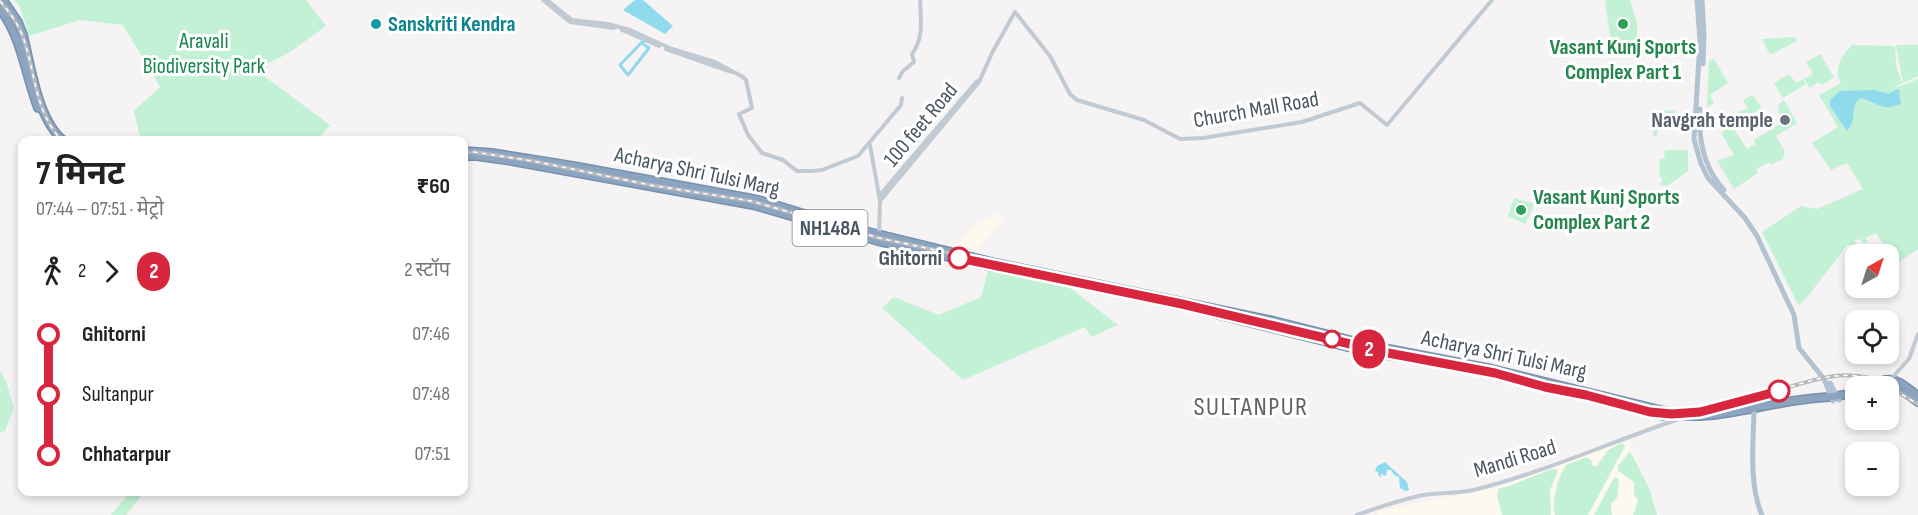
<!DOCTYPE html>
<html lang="hi">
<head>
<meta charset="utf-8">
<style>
  body { margin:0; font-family:"Sofia Sans Condensed","Noto Sans Devanagari",sans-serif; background:#f2f2f2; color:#222; height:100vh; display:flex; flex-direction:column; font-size:22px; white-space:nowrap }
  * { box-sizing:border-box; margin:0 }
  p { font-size:20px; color:#767676 }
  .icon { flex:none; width:33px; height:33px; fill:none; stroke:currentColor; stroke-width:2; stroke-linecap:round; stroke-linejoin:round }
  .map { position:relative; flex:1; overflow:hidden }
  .drawer { position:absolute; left:18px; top:136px; width:450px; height:360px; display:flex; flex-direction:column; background:#fff; border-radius:12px; box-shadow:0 3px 9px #0003 }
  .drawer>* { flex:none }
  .badge { padding:0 12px; border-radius:20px; font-size:21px; line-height:39px }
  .needle { width:39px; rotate:39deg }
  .tools { position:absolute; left:1845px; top:244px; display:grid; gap:12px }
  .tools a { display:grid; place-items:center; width:54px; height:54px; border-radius:12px; background:#fff; box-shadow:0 3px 9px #0003; font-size:30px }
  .map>.badge { position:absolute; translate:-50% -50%; box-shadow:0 0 0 3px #fff }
  .legs { display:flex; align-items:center; gap:9px; height:66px; padding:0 18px; font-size:20px }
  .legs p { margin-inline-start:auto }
  .head { display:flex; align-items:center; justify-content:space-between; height:102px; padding:0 18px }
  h1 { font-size:33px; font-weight:700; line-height:45px }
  ul { padding:0 18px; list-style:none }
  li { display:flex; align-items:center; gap:21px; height:60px; font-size:22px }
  li i { display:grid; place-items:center; width:9px; height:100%; margin:0 8px; background:currentColor }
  li i::after { content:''; width:15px; height:15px; margin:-8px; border:4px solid; border-radius:50%; background:#fff }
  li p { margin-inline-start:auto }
  li:first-child i { background:linear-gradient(#0000 50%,currentColor 0) }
  li:last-child i { background:linear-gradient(currentColor 50%,#0000 0) }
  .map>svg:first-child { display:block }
  .commercial { fill:#fdf9ef }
  .green { fill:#c3f1d5 }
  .water { fill:#90daee }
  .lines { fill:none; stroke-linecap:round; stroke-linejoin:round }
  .canal { stroke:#90daee; stroke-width:3 }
  .highway-casing { stroke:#7690ad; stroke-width:10 }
  .minor { stroke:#c1cad2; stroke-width:4 }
  .major { stroke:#b3c2d1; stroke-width:5 }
  .highway { stroke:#8ba5c1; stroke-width:7 }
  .rail-casing { stroke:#b5b8bd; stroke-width:4 }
  .rail { stroke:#fff; stroke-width:1.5; stroke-dasharray:4.5; stroke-linecap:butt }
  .line-1-casing { stroke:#fff; stroke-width:14 }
  .line-1 { stroke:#d7263d; stroke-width:9 }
  .culture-dot { fill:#0f9aa8; stroke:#fff; stroke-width:2 }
  .leisure-dot { fill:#2e9e5b; stroke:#fff; stroke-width:2 }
  .worship-dot { fill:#6b7280; stroke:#fff; stroke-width:2 }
  .stop-1-dot { fill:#fff; stroke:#d7263d; stroke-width:3 }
  .labels { text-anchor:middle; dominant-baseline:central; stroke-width:6; stroke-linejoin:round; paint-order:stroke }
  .shield { fill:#fff; stroke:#808990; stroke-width:1.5 }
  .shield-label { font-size:21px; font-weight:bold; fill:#4a5661 }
  .culture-label { font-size:22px; font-weight:bold; fill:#0d838f; stroke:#fff; text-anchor:start }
  .park-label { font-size:22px; fill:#17864f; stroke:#fff }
  .leisure-label { font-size:22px; font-weight:bold; fill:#27864d; stroke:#fff }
  .street-label { font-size:22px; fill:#4a5661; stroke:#fff }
  .worship-label { font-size:22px; font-weight:bold; fill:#5b616d; stroke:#fff; text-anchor:end }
  .stop-label { font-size:22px; font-weight:bold; fill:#4a5661; stroke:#fff; text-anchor:end }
  .quarter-label { font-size:26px; letter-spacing:1.5px; fill:#5f6368; stroke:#fff }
</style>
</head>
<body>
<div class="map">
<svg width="1918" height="515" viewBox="0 0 1918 515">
  <rect width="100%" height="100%" fill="#f5f3f3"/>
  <path class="commercial" d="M997,213L1004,218L977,250L955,244L979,222Z
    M1629,440L1655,515H1378L1377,511L1493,488Z"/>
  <path class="green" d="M14,0H306L326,26L290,52L256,70L330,125L317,141H141L134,111L160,87L123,25L80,20L29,36L20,7Z
    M1605,0H1630L1637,23V49L1612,50Z
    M1795,37L1797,41L1770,55L1762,39Z
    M1852,45L1895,46L1896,65L1902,83L1893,89L1918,79V249L1889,269L1890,256L1876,233L1865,238L1868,241L1864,244L1860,239L1854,240L1860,249L1858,251L1864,255H1858L1848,244L1805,300L1798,305L1762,232L1801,206L1817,209L1863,189L1847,163L1831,170L1812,143L1838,127L1819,95L1841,83C1833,69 1842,55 1852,45Z
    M1896,45H1918V76L1903,83Z
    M1820,54L1834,77L1822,85L1818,82L1810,88L1804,79L1813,74L1806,62Z
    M1714,59L1728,83L1710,95L1714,103L1707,107L1709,61Z
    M1789,74L1796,83L1803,79L1806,84L1783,98L1774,83Z
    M1753,95L1762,108L1742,121L1737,112L1748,109L1743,100Z
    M1784,100L1797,123L1776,136L1785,152L1783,159L1771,165L1769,162L1756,169L1758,173L1734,189L1717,161L1734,155L1721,133L1724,131L1716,116L1723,113L1747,149L1756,144L1754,140L1784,121L1778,111L1779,104Z
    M1658,110L1675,111L1674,125L1658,124L1657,136H1653V124H1657Z
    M1665,150H1688V171L1667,186L1661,185L1662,177H1659L1660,159L1664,158Z
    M1514,198L1535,204L1525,224L1508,216Z
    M989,267L1065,284L1118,325L1091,337L1085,327L963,380L882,308L894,297L939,315L981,297Z
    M0,371L6,381L14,408L5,431L0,432Z
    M1622,443L1625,446L1588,515H1555C1551,501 1558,477 1566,465L1587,457L1592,461V465L1596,467L1608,450Z
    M1630,451L1650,490L1657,515H1633L1638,501L1634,494V482L1618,471V466Z
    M1556,469L1558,471L1550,490L1551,515H1502L1497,495L1498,489L1509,486L1549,470Z
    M1616,477L1619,480L1617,498L1611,504L1612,515H1594L1612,481Z
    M130,492H135L141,496L126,515H111L124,499L127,501L125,498Z"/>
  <path class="water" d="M635,0H643L673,26L665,34L623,10Z
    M1897,89L1899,90L1901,104C1881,111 1879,104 1862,98L1858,100C1850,111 1857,120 1847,131L1830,106V100L1840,91L1874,90L1889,94Z
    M1385,462L1407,482L1409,490L1405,491L1400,488L1399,477L1394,475L1391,470H1387L1386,476L1380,474L1381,478L1378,475V472L1375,471L1377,466Z"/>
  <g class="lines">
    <path class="canal" d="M644,40L642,43L649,48L628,75L620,65Z"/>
    <g class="highway-casing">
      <path id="highway" d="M3,0L18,22L23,35C31,67 38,121 64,141
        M0,9C22,38 25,74 38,108
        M464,151L492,153L573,166L759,200L840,225L996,263L1274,321L1373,346L1492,369L1681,415C1714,420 1766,404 1800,400C1819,397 1837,398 1856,392
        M464,156H477L512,161L753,205L878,241L993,267
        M1215,314L1368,352L1436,363
        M1456,366L1512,378
        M1893,384L1918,402
        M1543,387L1589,397L1663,416
        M1866,387C1894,375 1894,378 1918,396"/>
    </g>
    <path class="minor" d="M543,0L570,22L614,28
      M547,0L572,20L608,24L630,30L672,49L715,62L743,77L746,80L752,108L739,114L748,135L762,153L783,160L797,171H813L822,170L858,156L901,105L902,98
      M622,30L659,46
      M666,49L732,72
      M899,78L903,71L914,62L912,54C924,38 921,19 920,0
      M870,145L880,201L879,235
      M879,196L977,81
      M880,201L979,82L992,53L1015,12L1050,56L1070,94L1077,100L1144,120L1180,139L1203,138L1302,122L1360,103L1387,125L1492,0
      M1891,379L1909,359L1918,334
      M1357,515C1379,507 1400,500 1423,495C1441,492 1460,494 1478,489C1547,471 1611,442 1679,419L1681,415"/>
    <path class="major" d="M1697,0L1700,41L1694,139L1701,164L1708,178L1745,218L1757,236L1794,315L1799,348L1824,379L1833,401
      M1702,0L1704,35L1703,64
      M1700,109C1698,138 1703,167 1724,190
      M1830,383L1839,400
      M1751,408L1754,412C1753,444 1749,486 1762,515"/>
    <use href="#highway" class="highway"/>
    <g class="rail-casing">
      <path id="rail" d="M0,1C9,12 18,23 23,37C36,74 34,110 62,141
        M464,153L474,152L533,161L650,185L751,201L879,238L1170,300L1394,353L1495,372L1650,411C1697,419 1744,400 1789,387C1816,379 1841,371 1870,378C1888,382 1902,396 1918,404"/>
    </g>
    <use href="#rail" class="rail"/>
  </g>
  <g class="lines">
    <g class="line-1-casing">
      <path id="line-1" d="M959,258L1182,304L1388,353L1495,373L1545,387L1586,395L1650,412L1672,414L1700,412L1779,391"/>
    </g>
    <use href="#line-1" class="line-1"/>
  </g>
  <circle class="culture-dot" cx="376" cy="24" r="6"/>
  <g class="leisure-dot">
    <circle cx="1623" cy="24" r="6"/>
    <circle cx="1521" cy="210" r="6"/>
  </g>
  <circle class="worship-dot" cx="1785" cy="120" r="6"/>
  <g class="stop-1-dot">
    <circle cx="959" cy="258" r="10"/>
    <circle cx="1332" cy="339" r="8"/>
    <circle cx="1779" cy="391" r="10"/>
  </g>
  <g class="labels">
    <rect class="shield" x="792.5" y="210" width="75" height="36" rx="4.5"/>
    <g class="shield-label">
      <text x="830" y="228">NH148A</text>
    </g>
    <g class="culture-label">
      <text x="388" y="24">Sanskriti Kendra</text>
    </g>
    <g class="park-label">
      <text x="204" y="41">Aravali<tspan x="204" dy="25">Biodiversity Park</tspan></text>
    </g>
    <g class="leisure-label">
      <text x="1623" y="47">Vasant Kunj Sports<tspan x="1623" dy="25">Complex Part 1</tspan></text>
      <text x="1533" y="197" text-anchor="start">Vasant Kunj Sports<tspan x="1533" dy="25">Complex Part 2</tspan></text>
    </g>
    <g class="street-label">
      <text transform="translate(1256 110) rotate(-10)">Church Mall Road</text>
      <text transform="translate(921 125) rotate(-50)">100 feet Road</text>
      <text transform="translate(697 172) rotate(12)">Acharya Shri Tulsi Marg</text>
      <text transform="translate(1504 355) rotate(12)">Acharya Shri Tulsi Marg</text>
      <text transform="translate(1515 459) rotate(-17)">Mandi Road</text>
    </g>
    <g class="worship-label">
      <text x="1773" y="120">Navgrah temple</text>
    </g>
    <g class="stop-label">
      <text x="942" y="258">Ghitorni</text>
    </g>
    <g class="quarter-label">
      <text x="1251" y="407">SULTANPUR</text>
    </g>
  </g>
</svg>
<div class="tools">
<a><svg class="needle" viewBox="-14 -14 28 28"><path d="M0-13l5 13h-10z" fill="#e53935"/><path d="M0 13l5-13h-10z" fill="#767676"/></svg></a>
<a><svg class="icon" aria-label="locate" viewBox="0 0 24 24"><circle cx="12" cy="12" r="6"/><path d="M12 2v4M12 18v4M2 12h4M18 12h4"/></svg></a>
<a>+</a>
<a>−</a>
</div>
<b class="badge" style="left:1369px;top:349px;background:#d7263d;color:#fff">2</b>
<section class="drawer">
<div class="head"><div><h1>7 मिनट</h1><p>07:44 – 07:51 · मेट्रो</p></div><b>₹60</b></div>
<div class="legs"><svg class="icon" aria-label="walk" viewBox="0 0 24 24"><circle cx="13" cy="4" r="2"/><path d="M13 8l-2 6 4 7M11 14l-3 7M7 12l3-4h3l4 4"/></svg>2<svg class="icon" aria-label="forward" viewBox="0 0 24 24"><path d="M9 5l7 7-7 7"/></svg><b class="badge" style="background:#d7263d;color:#fff">2</b><p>2 स्टॉप</p></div>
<ul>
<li><i style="color:#d7263d"></i><b>Ghitorni</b><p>07:46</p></li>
<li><i style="color:#d7263d"></i><span>Sultanpur</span><p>07:48</p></li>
<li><i style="color:#d7263d"></i><b>Chhatarpur</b><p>07:51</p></li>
</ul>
</section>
</div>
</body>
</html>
